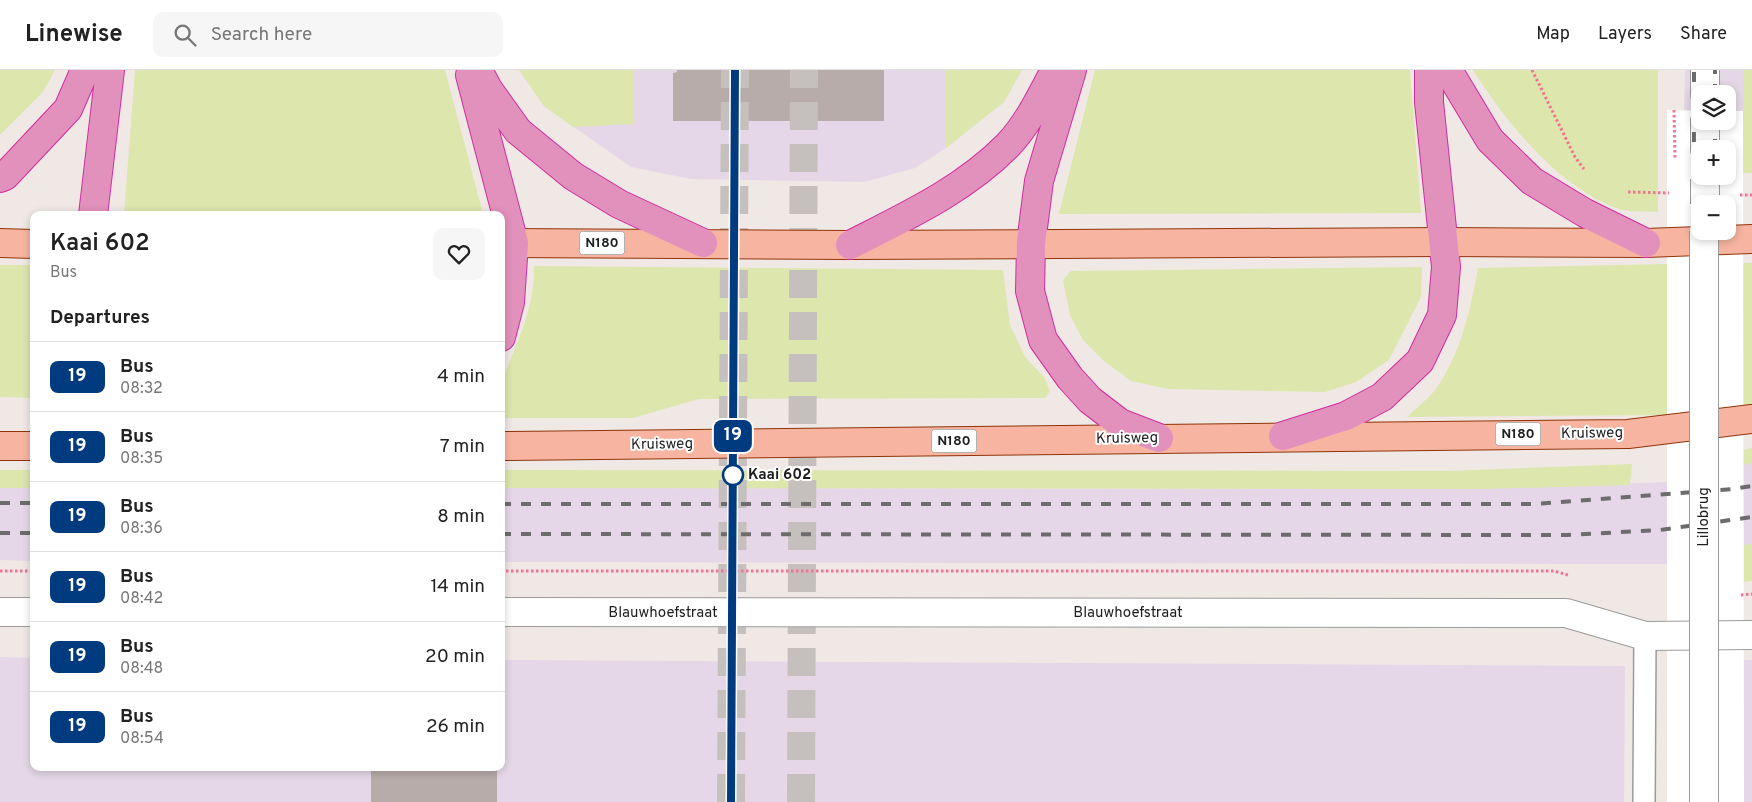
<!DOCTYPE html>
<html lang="en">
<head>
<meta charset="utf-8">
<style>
  body { margin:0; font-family:Overpass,sans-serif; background:#f6f6f6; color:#222; height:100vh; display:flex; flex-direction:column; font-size:19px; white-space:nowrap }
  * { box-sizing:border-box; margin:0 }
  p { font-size:16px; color:#767676 }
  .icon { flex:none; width:28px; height:28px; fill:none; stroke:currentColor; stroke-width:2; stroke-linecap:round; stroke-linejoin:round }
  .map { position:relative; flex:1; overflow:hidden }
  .details { position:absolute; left:30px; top:141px; width:475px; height:560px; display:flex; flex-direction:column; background:#fff; border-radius:10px; box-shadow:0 2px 8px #0003 }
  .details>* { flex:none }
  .badge { padding:0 10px; border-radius:8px; font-size:18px; line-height:32px }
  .tools { position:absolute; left:1691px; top:15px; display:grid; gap:10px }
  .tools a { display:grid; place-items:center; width:45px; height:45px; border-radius:10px; background:#fff; box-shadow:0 2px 8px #0003; font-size:25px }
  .map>.badge { position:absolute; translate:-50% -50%; box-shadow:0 0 0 2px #fff }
  h2 { padding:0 20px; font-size:19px; line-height:45px }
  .round { display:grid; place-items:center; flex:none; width:52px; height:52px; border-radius:10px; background:#f6f6f6 }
  .overview { display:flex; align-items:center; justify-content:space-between; height:85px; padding:0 20px }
  h1 { font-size:24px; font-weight:600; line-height:38px }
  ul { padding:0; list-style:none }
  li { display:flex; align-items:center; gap:15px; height:70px; padding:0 20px; border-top:1px solid #e0e0e0 }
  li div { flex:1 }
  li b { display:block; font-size:19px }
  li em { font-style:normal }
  li .badge { min-width:55px; font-weight:700; text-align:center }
  header { display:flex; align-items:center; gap:30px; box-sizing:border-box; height:70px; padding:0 25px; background:#fff; border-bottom:1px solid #e0e0e0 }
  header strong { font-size:24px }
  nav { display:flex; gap:28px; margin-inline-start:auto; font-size:18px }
  .search { width:350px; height:45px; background:#f6f6f6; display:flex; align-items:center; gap:12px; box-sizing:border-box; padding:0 18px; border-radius:10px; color:#767676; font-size:19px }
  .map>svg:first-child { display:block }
  .industrial { fill:#e5d7e7 }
  .grass { fill:#dde6ad }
  .pier { fill:#fff; fill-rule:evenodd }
  .building { fill:#b8acaa }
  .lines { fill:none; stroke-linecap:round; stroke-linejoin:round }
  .motorway-tunnel { stroke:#c5c0bd; stroke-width:28; stroke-dasharray:28 14; stroke-linecap:butt }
  .service-casing { stroke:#9b9b9b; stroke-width:24 }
  .minor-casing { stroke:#9b9b9b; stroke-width:30 }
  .tertiary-casing { stroke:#9b9b9b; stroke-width:30 }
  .primary-casing { stroke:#903408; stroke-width:30 }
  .motorway-casing { stroke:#d12d9e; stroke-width:30 }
  .path { stroke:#f27291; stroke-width:3; stroke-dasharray:2.5 2.5; stroke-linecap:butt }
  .service { stroke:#fff; stroke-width:21 }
  .minor { stroke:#fff; stroke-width:28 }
  .tertiary { stroke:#fff; stroke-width:28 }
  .primary { stroke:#f7b4a1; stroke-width:28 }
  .motorway { stroke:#e290bc; stroke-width:28 }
  .rail { stroke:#6c6c6c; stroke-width:4; stroke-dasharray:10 10; stroke-linecap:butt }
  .tertiary-bridge-casing { stroke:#9b9b9b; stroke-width:30; stroke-linecap:butt }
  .path-bridge { stroke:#f27291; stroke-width:3; stroke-dasharray:2.5 2.5; stroke-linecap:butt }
  .tertiary-bridge { stroke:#fff; stroke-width:28 }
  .line-casing { stroke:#fff; stroke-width:11 }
  .line { stroke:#003b80; stroke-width:8 }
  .stop-dot { fill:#fff; stroke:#003b80; stroke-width:2.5 }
  .labels { text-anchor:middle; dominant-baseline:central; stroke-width:4; stroke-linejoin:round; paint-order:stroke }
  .shield { fill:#fff; stroke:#626262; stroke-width:1 }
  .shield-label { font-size:14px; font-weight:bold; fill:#1e1e1e }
  .street-label { font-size:15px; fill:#1e1e1e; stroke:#fff }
  .stop-label { font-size:15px; font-weight:bold; fill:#1e1e1e; stroke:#fff; text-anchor:start }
</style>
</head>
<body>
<header>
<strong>Linewise</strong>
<div class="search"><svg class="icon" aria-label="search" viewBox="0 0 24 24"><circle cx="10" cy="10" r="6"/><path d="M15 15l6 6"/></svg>Search here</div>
<nav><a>Map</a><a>Layers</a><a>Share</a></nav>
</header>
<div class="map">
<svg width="1752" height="732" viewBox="0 0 1752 732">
  <rect width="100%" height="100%" fill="#efe8e5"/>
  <path class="industrial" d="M519,0H1022L1004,32L946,78L915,98L864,112L691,109L631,97L544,36Z
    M1685,0H1752V103L1743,41H1728V24H1700V41L1684,40Z
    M1752,393V474L1744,475L1743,395Z
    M1667,412V494L501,492V418L1483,419Z
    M0,418H34V491L0,490Z
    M0,587L34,588V698H501V590L1625,596L1624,732H0Z
    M1743,590H1752V732H1743Z"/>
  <path class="grass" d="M0,0H55L43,22L0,65Z
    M135,0H445L483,144L124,145Z
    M519,0H634L633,54L573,57L544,36Z
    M945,0H1022L1004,32L946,78Z
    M1095,0H1410L1421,143L1059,144Z
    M1473,0H1658V142C1645,141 1628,143 1616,138C1557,116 1506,52 1473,0Z
    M1744,0H1752V103H1742Z
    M1743,193H1752V335L1743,337Z
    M1667,194V345L1407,347C1416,338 1427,330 1435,320C1461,284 1470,241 1478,198Z
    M0,195H34V328L0,327Z
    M534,196L1003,200L1010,255L1025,287L1044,307L1050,321L1045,328H1031L699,329L633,348H501C501,338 498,320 502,310C517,273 535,237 534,196Z
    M1422,197L1421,227L1389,290L1356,312L1325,322L1168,319L1131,311L1104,291L1083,270L1070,245L1063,210L1071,201Z
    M1752,378V393L1743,395V380Z
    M1632,394L1630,415L1483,419L501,418V400L1446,401Z
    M0,400H34V418H0Z
    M1752,474V511L1743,512L1744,475Z"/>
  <path class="pier" d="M1667,40L1700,41V51H1728V41H1743L1744,732H1667ZM1700,79H1728V106H1700ZM1700,134H1728V161H1700Z"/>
  <path class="building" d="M677,0H884V51H673V3L677,2Z
    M371,698H497V732H371Z"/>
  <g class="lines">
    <path class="motorway-tunnel" d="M731,732L735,0
      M801,732L804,0"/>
    <g class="service-casing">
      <path id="service" d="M1644,732L1645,566"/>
    </g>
    <g class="minor-casing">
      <path id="minor" d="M0,542H34
        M501,542L1566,543L1645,566L1752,565"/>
    </g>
    <g class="tertiary-casing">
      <path id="tertiary" d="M1705,24V0
        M1705,79V51"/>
    </g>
    <g class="primary-casing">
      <path id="primary" d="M0,173L34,174
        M501,173L850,175L1443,172L1646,173L1752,169
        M0,376H34
        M501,376L1628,364L1752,349"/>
    </g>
    <g class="motorway-casing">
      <path id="motorway" d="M478,0L488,19L518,61L573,106L619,134L703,173
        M1072,0L1039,111L1031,173L1030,221L1043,270L1070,308L1090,330L1120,353L1159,368
        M1448,0L1490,70L1532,111L1585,143L1646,173
        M470,5L514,173L510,232L501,267
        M0,108L5,106L68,39L85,0
        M93,145L110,0
        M850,175C905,147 964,120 1008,75C1028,54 1042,25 1055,0
        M1283,366L1346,346L1382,327L1420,291L1442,245L1446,197L1429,32V0"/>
    </g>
    <path class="path" d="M1532,0L1575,87L1584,99
      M1628,122L1669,123
      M1740,125H1752
      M0,501H34
      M501,501H1554L1568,505
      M1741,525L1752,524"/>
    <use href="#service" class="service"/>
    <use href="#minor" class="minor"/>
    <use href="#tertiary" class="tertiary"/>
    <use href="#primary" class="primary"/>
    <use href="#motorway" class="motorway"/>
    <path class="rail" d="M1715,24V0
      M1715,79V51
      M1715,134V106
      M0,433H34
      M501,434H1534L1733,419L1752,416
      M0,463H34
      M501,464L1567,465L1660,460L1752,447
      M1693,732L1694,0
      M1715,732V161"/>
    <g class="tertiary-bridge-casing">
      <path id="tertiary-bridge" d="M1705,134V109
        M1704,732V161"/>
    </g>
    <path class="path-bridge" d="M1674,40L1675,89"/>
    <use href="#tertiary-bridge" class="tertiary-bridge"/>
  </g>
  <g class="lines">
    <g class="line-casing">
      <path id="line" d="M731,732L735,0"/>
    </g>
    <use href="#line" class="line"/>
  </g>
  <circle class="stop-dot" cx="733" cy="405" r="10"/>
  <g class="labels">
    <g class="shield">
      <rect x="579.5" y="161.5" width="45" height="23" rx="4"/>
      <rect x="1495.5" y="352.5" width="45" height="23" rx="4"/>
      <rect x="931.5" y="359.5" width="45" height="23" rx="4"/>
    </g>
    <g class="shield-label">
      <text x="602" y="173">N180</text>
      <text x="1518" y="364">N180</text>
      <text x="954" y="371">N180</text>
    </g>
    <g class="street-label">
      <text transform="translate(1592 364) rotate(-1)">Kruisweg</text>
      <text transform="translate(1127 369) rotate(-1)">Kruisweg</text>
      <text transform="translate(662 375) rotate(-1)">Kruisweg</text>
      <text transform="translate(1704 447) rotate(-90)">Lillobrug</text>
      <text x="663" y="543">Blauwhoefstraat</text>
      <text x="1128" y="543">Blauwhoefstraat</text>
    </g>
    <g class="stop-label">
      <text x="748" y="405">Kaai 602</text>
    </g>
  </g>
</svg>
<div class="tools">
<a><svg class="icon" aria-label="layers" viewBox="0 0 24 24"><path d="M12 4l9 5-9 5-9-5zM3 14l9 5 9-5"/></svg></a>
<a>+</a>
<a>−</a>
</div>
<b class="badge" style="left:733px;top:366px;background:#003b80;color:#fff">19</b>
<section class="details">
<div class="overview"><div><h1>Kaai 602</h1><p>Bus</p></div><a class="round"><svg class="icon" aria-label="heart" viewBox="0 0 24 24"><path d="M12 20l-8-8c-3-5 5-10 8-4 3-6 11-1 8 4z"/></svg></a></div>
<h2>Departures</h2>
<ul>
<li><span class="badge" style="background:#003b80;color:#fff">19</span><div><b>Bus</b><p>08:32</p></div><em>4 min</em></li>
<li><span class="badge" style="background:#003b80;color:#fff">19</span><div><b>Bus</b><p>08:35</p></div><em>7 min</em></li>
<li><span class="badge" style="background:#003b80;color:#fff">19</span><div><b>Bus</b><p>08:36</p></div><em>8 min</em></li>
<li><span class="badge" style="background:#003b80;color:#fff">19</span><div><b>Bus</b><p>08:42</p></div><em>14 min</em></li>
<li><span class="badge" style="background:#003b80;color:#fff">19</span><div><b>Bus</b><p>08:48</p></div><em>20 min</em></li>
<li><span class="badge" style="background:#003b80;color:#fff">19</span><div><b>Bus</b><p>08:54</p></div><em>26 min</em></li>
</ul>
</section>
</div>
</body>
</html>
